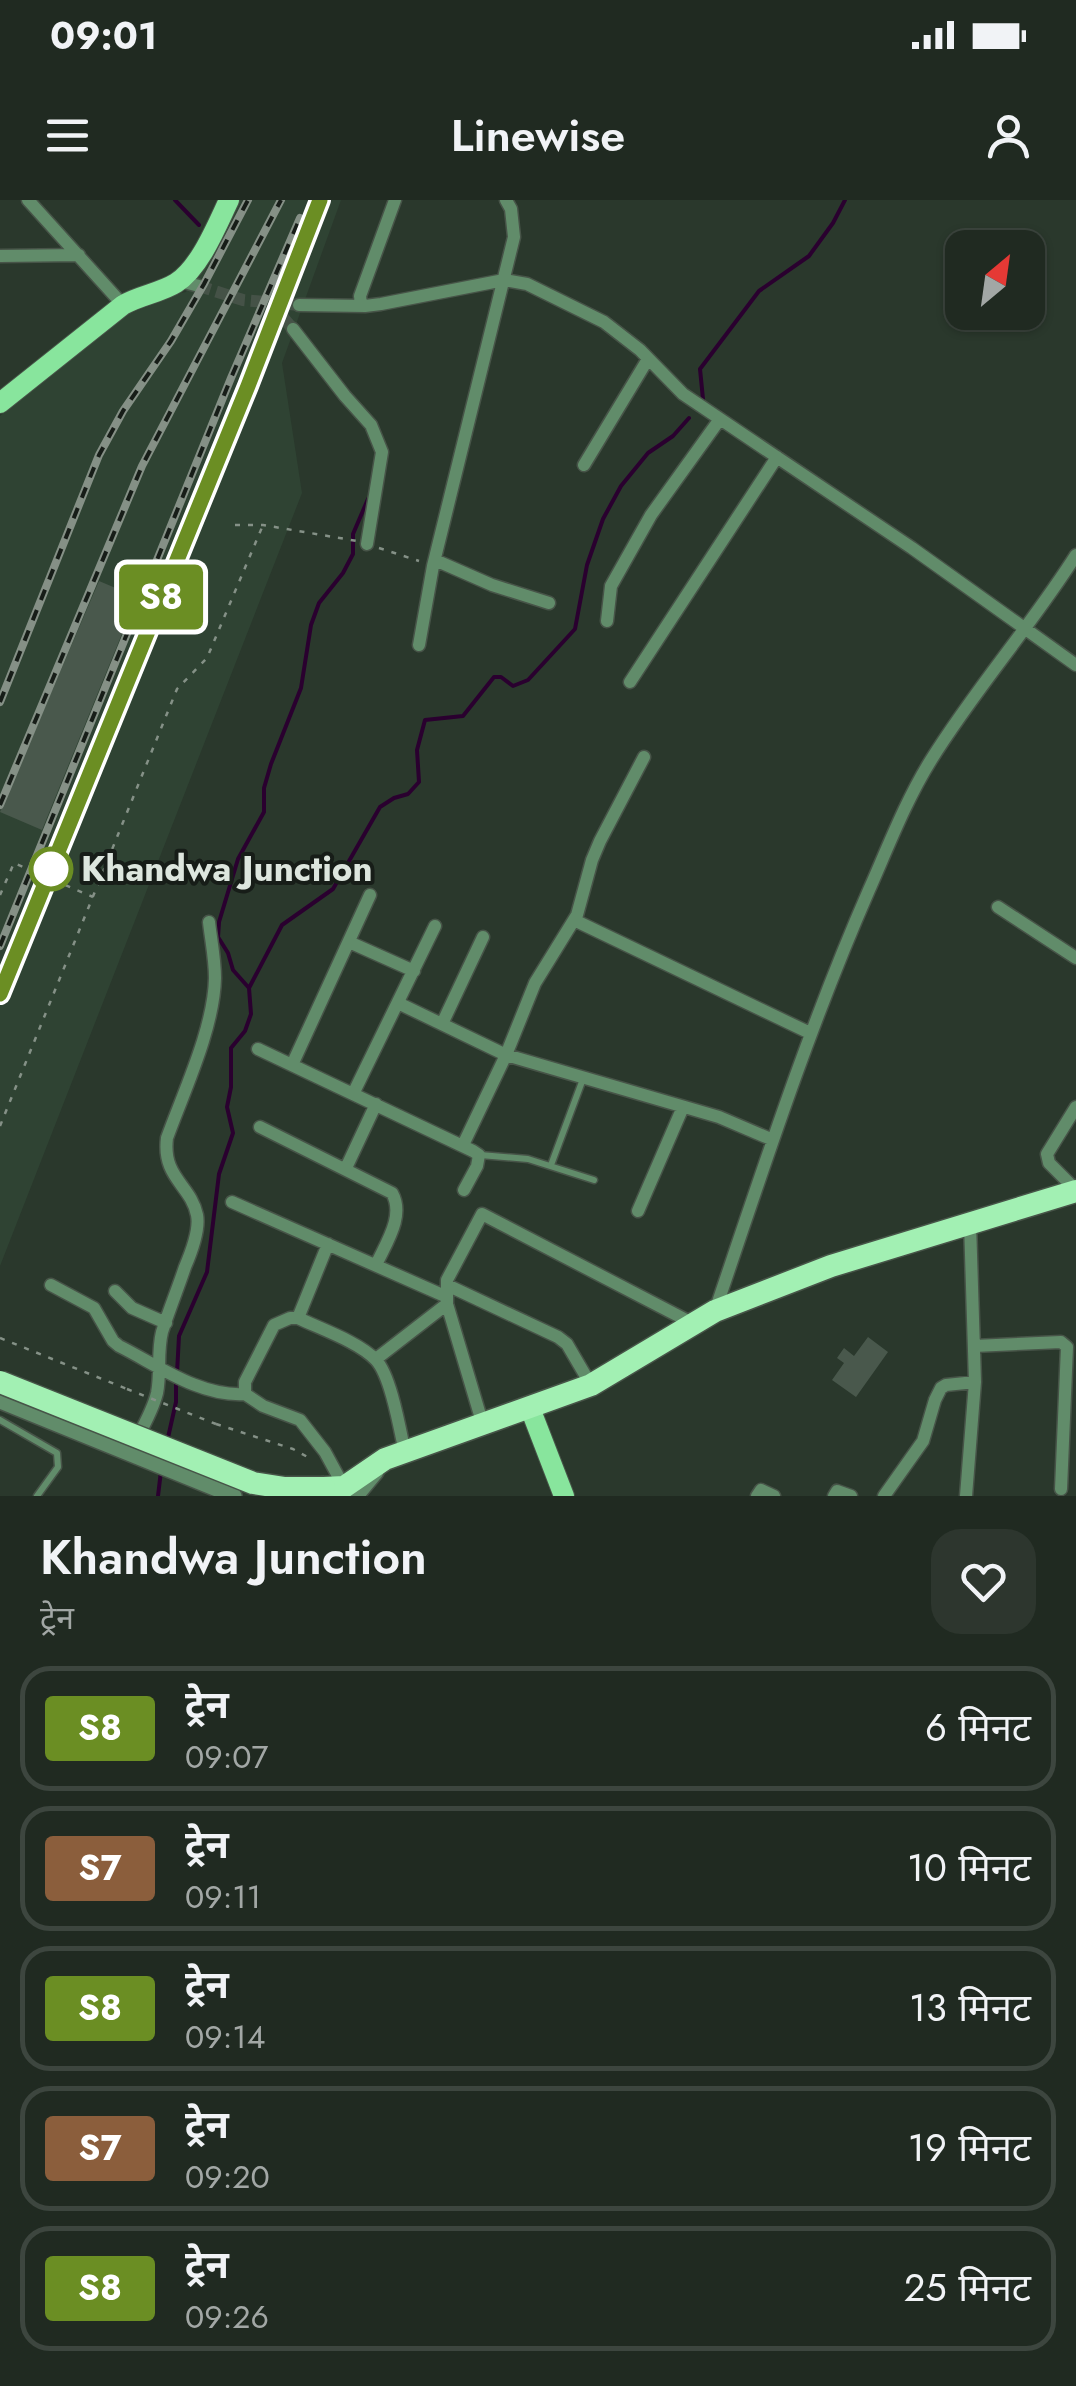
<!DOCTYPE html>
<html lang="hi">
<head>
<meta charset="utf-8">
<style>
  body { margin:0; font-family:Jost,"Noto Sans Devanagari",sans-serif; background:#2d362e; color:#f1f3f6; height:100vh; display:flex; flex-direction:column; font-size:38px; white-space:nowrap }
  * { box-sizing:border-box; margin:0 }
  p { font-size:32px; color:#a2a7a5 }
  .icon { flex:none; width:55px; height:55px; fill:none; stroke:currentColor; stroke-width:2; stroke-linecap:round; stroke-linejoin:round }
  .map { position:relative; height:1296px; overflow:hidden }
  .panel { display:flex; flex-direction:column; background:#202a21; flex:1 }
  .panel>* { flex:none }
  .badge { padding:0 20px; border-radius:8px; font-size:35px; line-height:65px }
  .needle { width:65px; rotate:29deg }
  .controls { position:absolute; left:945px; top:30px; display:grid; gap:20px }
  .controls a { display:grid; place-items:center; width:100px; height:100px; border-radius:20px; background:#202a21; box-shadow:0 2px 8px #0004,0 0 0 2px #3d463f; font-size:50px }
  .map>.badge { position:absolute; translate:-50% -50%; box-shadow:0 0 0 5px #fff }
  .round { display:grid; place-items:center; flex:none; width:105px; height:105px; border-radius:30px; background:#2d362e }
  .headline { display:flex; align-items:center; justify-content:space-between; height:170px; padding:0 40px }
  h1 { font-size:48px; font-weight:600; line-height:75px }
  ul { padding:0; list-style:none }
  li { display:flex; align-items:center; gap:30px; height:125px; margin:0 20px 15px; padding:0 20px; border:5px solid #3d463f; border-radius:30px }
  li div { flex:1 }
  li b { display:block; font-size:38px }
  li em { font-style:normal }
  li .badge { min-width:110px; font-weight:700; text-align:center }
  .status { display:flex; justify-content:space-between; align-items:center; height:70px; padding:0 50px; background:#202a21; direction:ltr }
  .status svg { height:28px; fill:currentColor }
  header { display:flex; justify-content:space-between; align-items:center; height:130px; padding:0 40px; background:#202a21; font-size:45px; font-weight:600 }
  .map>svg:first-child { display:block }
  .built { fill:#2f4333 }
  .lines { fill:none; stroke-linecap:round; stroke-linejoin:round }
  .stream { stroke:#2a002f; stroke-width:4 }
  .building { fill:#49584c }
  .minor-tunnel { stroke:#455247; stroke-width:12; stroke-dasharray:12 6; stroke-linecap:butt }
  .service-casing { stroke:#475448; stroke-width:9 }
  .minor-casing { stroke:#475448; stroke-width:15 }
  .tertiary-casing { stroke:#475448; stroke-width:18 }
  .primary-casing { stroke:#475448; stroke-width:22 }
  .trunk-casing { stroke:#475448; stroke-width:25 }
  .path { stroke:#859187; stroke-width:2.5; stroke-dasharray:5 8; stroke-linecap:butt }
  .service { stroke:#618c6a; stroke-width:6 }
  .minor { stroke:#618c6a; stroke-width:12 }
  .tertiary { stroke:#618c6a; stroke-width:15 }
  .primary { stroke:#88e59d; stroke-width:20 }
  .trunk { stroke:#a2f0b3; stroke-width:22 }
  .rail-casing { stroke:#859086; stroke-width:8 }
  .rail { stroke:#171d18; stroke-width:4; stroke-dasharray:11; stroke-linecap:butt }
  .trunk-bridge-casing { stroke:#475448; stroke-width:25; stroke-linecap:butt }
  .path-bridge { stroke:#859187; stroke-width:2.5; stroke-dasharray:5 8; stroke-linecap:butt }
  .trunk-bridge { stroke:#a2f0b3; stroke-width:22 }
  .line-casing { stroke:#fff; stroke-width:22 }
  .line { stroke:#6b8e23; stroke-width:15 }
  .stop-dot { fill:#fff; stroke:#6b8e23; stroke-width:5 }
  .labels { text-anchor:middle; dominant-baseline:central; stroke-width:8; stroke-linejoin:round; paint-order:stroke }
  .stop-label { font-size:35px; font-weight:bold; fill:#dde6de; stroke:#171d18; text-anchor:start }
</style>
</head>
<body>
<div class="status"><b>09:01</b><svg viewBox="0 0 49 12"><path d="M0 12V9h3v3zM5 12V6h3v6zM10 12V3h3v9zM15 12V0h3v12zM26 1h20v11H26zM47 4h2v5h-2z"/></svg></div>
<header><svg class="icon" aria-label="menu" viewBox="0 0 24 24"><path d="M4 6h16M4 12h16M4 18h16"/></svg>Linewise<svg class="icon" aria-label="person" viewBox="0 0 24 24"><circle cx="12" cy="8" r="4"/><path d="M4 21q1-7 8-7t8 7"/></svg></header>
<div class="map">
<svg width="1076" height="1296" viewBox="0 0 1076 1296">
  <rect width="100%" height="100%" fill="#2a382c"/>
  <path class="built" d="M237,0H341L282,163L302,293L0,1066V216L61,163L143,100L186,92Z"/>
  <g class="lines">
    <path class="stream" d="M175,0L199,25
      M703,199L700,169L759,91L809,56L833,23L845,0
      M249,788L233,770L228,753L218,737L219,722L238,659L264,612V588L271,564L301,488L311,425L319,403L343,373L353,354V334L368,299
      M177,1173L179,1136L207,1072L219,974L233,933L227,907L231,887V848L245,831L251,814L249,788L282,725L333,689L380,607L394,598L408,594L419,582L417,550L425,520L463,516L494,477H501L513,486L528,480L575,429L587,365L603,319L621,286L648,253L673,236L689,218
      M167,1242L176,1202V1183
      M158,1296L161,1271"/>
  </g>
  <path class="building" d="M99,381L137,397L42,630L0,612Z
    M868,1137L888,1152L856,1197L832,1180L844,1163L837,1158L844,1148L854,1156Z"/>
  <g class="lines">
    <path class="minor-tunnel" d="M199,86L243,100L299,105
      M271,104L293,129"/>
    <g class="service-casing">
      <path id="service" d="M480,955L528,959L594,980
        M551,965L583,879
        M0,1220L57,1253L58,1267L37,1296"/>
    </g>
    <g class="minor-casing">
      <path id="minor" d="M28,0L123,105
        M395,0L360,96L361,104L365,106L381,104L504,80L527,84L604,122L640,150L683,194L912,348L1076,465
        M0,56L79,55
        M180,81L199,86
        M299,105L365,106
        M293,129L345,196L371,225L382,252L367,344
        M584,265L648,159
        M435,360L492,385L549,403
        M607,421L611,386L651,315L720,219
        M419,445L433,366L514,37L511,9L506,0
        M630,482L777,257
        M998,707L1076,758
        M574,720L810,833
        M349,742L414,771
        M398,803L506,855L719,917L773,940
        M442,824L483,737
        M258,849L473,951L479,955L477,966L464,990
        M292,865L370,695
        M353,894L435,726
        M1076,907L1047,954L1049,963L1076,990
        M260,927L392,993C405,1016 386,1043 376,1065
        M463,945L506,855L535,783L577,715L592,660L600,641L644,557
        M346,968L376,904
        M232,1002L447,1097
        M638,1011L683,907
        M51,1085L94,1108L113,1141L119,1146C157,1165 200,1197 245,1194
        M447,1085L558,1137L567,1144L591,1185
        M115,1091L132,1108L166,1123
        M715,1111C763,969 809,827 869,690C888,647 906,600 931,560C975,489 1031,426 1076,355
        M298,1118L328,1044
        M974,1146L1061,1142L1067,1147L1061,1289
        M376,1159L447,1104
        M483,1225L447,1104V1080L482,1014L692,1123
        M135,1242C143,1227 153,1210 157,1193C161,1173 157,1152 162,1132C169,1110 178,1088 185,1067C191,1053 200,1030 197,1015C191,985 162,978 167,938C184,891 214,828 215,778C215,759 211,740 209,722
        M344,1287L325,1252L300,1220L263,1206L245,1194V1182L274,1125L290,1118H298C321,1129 359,1142 376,1160C391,1176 400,1230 405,1253
        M757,1296L761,1290L774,1296
        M834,1296L837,1291L851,1296
        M884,1296L923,1241L935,1200L941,1188L946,1185L975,1182
        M966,1296L975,1182L970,1023"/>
    </g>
    <g class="tertiary-casing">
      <path id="tertiary" d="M0,1201L234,1296
        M356,1296L376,1272"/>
    </g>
    <g class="primary-casing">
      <path id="primary" d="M0,203L123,105C140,95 160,93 176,83C200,68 217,25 229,0
        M530,1208L564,1296"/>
    </g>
    <g class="trunk-casing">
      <path id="trunk" d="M324,1288L344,1287L385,1259L591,1185L715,1111L831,1066L1076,991"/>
    </g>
    <path class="path" d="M235,325H263L357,341
      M379,348L419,361
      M0,926L177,489L207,458L263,325
      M0,1138L127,1189
      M216,1224L293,1249L313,1260"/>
    <use href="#service" class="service"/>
    <use href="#minor" class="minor"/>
    <use href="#tertiary" class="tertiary"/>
    <use href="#primary" class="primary"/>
    <use href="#trunk" class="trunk"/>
    <g class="rail-casing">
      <path id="rail" d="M0,502L99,255L123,211L171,141L204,84L248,0
        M0,605L142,266L281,0
        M0,746L231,178L300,18
        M0,794L263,149L320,0"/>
    </g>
    <use href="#rail" class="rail"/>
    <g class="trunk-bridge-casing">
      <path id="trunk-bridge" d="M0,1182L253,1283L285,1288H324"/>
    </g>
    <path class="path-bridge" d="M0,695L14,663L93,697
      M127,1189L216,1224"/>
    <use href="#trunk-bridge" class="trunk-bridge"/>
  </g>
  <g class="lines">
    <g class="line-casing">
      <path id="line" d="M0,794L248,186L320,0"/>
    </g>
    <use href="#line" class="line"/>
  </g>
  <circle class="stop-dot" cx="51" cy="669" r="20"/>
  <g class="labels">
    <g class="stop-label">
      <text x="81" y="669">Khandwa Junction</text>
    </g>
  </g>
</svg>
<div class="controls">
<a><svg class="needle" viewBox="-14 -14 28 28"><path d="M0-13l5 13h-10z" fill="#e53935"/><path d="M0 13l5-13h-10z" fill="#a2a7a5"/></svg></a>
</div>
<b class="badge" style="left:161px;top:397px;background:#6b8e23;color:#fff">S8</b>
</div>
<section class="panel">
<div class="headline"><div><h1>Khandwa Junction</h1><p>ट्रेन</p></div><a class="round"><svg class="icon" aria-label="heart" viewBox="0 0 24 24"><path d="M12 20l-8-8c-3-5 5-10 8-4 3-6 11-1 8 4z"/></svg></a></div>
<ul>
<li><span class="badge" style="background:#6b8e23;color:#fff">S8</span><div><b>ट्रेन</b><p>09:07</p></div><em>6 मिनट</em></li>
<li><span class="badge" style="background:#8b5e3c;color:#fff">S7</span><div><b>ट्रेन</b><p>09:11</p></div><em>10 मिनट</em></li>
<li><span class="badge" style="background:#6b8e23;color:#fff">S8</span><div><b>ट्रेन</b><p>09:14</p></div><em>13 मिनट</em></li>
<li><span class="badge" style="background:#8b5e3c;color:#fff">S7</span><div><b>ट्रेन</b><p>09:20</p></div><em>19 मिनट</em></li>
<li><span class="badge" style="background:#6b8e23;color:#fff">S8</span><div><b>ट्रेन</b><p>09:26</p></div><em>25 मिनट</em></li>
</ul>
</section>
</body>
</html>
